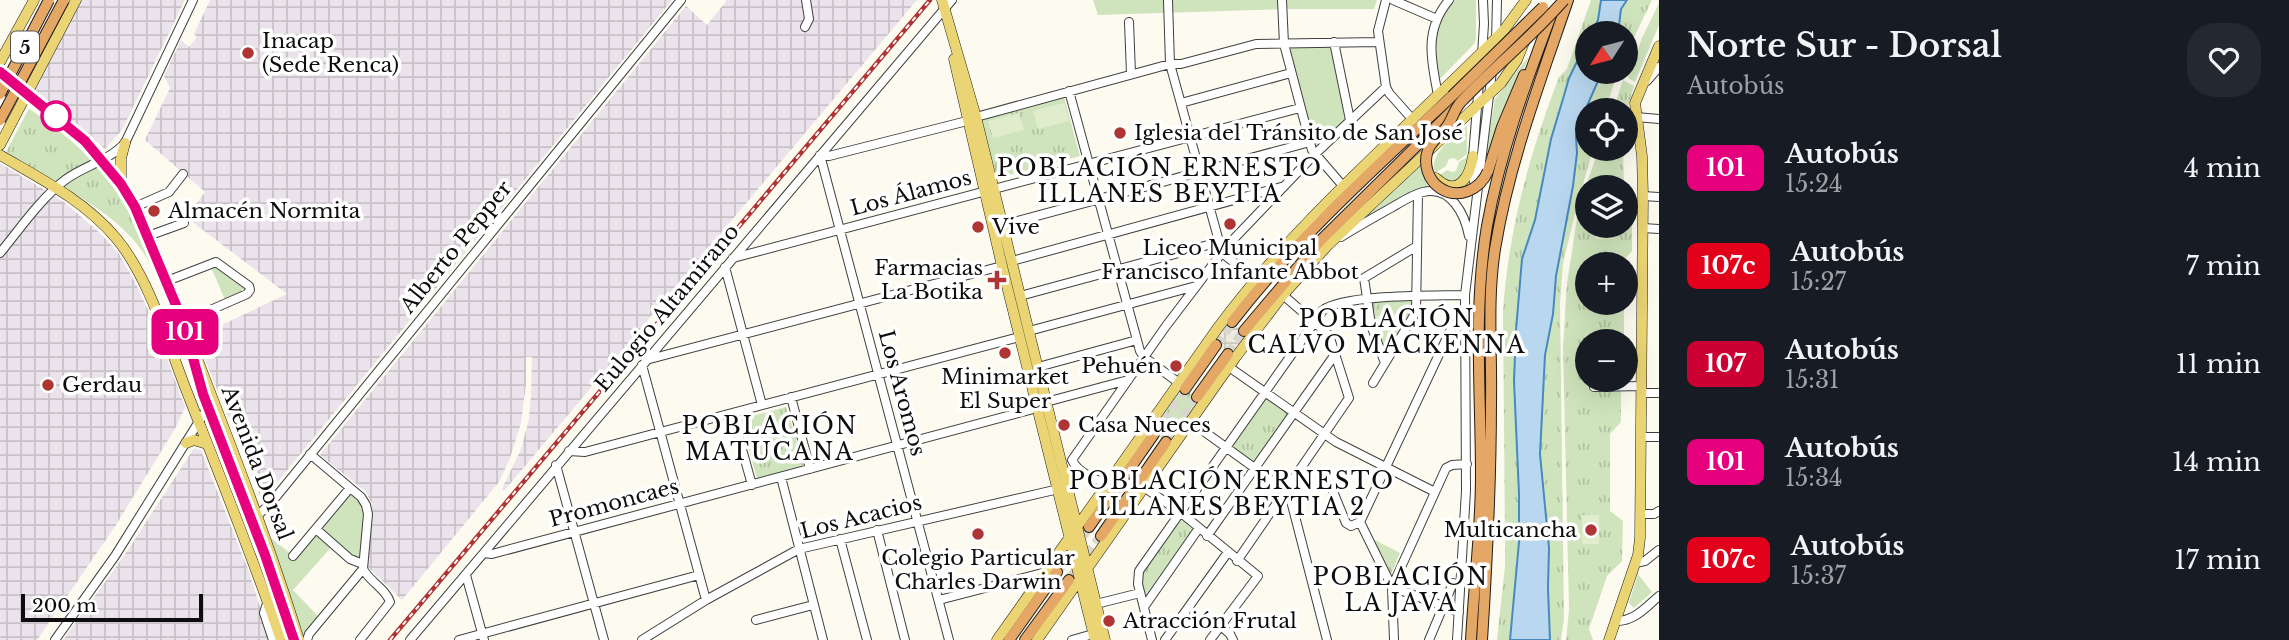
<!DOCTYPE html>
<html lang="es">
<head>
<meta charset="utf-8">
<style>
  body { margin:0; font-family:"Libre Baskerville",serif; background:#242831; color:#f1f3f6; height:100vh; display:flex; flex-direction:column; font-size:26px; white-space:nowrap }
  * { box-sizing:border-box; margin:0 }
  p { font-size:23px; color:#9ea1a6 }
  .icon { flex:none; width:38px; height:38px; fill:none; stroke:currentColor; stroke-width:2; stroke-linecap:round; stroke-linejoin:round }
  .map { position:relative; flex:1; overflow:hidden }
  .panel { display:flex; flex-direction:column; background:#171b24; width:630px }
  .panel>* { flex:none }
  .badge { padding:0 14px; border-radius:10px; font-size:24px; line-height:46px }
  .needle { width:46px; rotate:234deg }
  .tools { position:absolute; left:1575px; top:21px; display:grid; gap:14px }
  .tools a { display:grid; place-items:center; width:63px; height:63px; border-radius:50%; background:#171b24; box-shadow:0 7px 28px #0002; font-size:35px }
  .scale { position:absolute; left:21px; bottom:18px; width:182px; box-sizing:border-box; padding-left:7px; border:4px solid #0d0d0d; border-top:0; font-size:19px; line-height:24px; white-space:nowrap; color:#0d0d0d; -webkit-text-stroke:5px #fff; paint-order:stroke }
  .map>.badge { position:absolute; translate:-50% -50%; box-shadow:0 0 0 4px #fff }
  .round { display:grid; place-items:center; flex:none; width:74px; height:74px; border-radius:28px; background:#242831 }
  .headline { display:flex; align-items:center; justify-content:space-between; height:119px; padding:0 28px }
  h1 { font-size:33px; font-weight:600; line-height:52px }
  ul { padding:0; list-style:none }
  li { display:flex; align-items:center; gap:21px; height:98px; padding:0 28px }
  li div { flex:1 }
  li b { display:block; font-size:26px }
  li em { font-style:normal }
  li .badge { min-width:77px; font-weight:700; text-align:center }
  main { display:flex; flex:1; min-height:0 }
  .map>svg:first-child { display:block }
  .industrial { fill:url(#industrial-grid) }
  .grass { fill:#cfe4bc }
  .park { fill:url(#park-tufts) }
  .pitch { fill:#e0edcd }
  .plaza { fill:url(#plaza-grid) }
  .water { fill:#b9d8f0; stroke:#4889bf; stroke-width:2 }
  .lines { fill:none; stroke-linecap:round; stroke-linejoin:round }
  .highway-tunnel { stroke:#d9d7ce; stroke-width:10; stroke-dasharray:10 5; stroke-linecap:butt }
  .minor-casing { stroke:#404040; stroke-width:10 }
  .major-casing { stroke:#1e1e1e; stroke-width:11 }
  .highway-casing { stroke:#1e1e1e; stroke-width:12 }
  .minor { stroke:#fff; stroke-width:8 }
  .major { stroke:#ead473; stroke-width:10 }
  .highway { stroke:#e5a766; stroke-width:10 }
  .rail-casing { stroke:#af3534; stroke-width:4.5 }
  .rail { stroke:#fff; stroke-width:2; stroke-dasharray:5; stroke-linecap:butt }
  .highway-bridge-casing { stroke:#1e1e1e; stroke-width:12; stroke-linecap:butt }
  .highway-bridge { stroke:#e5a766; stroke-width:10 }
  .line-casing { stroke:#fff; stroke-width:16 }
  .line { stroke:#e6007e; stroke-width:10 }
  .poi-dot { fill:#af3534; stroke:#fff; stroke-width:2.5 }
  .stop-dot { fill:#fff; stroke:#e6007e; stroke-width:3.5 }
  .labels { text-anchor:middle; dominant-baseline:central; stroke-width:7; stroke-linejoin:round; paint-order:stroke }
  .shield { fill:#fff; stroke:#565656; stroke-width:2 }
  .shield-label { font-size:19px; font-weight:bold; fill:#0d0d0d }
  .poi-label { font-size:21px; fill:#0d0d0d; stroke:#fff; text-anchor:start }
  .street-label { font-size:21px; fill:#0d0d0d; stroke:#fff }
  .neighbourhood-label { font-size:23px; letter-spacing:2px; fill:#0d0d0d; stroke:#fff }
</style>
</head>
<body>
<main>
<div class="map">
<svg width="1659" height="640" viewBox="0 0 1659 640">
  <defs>
    <pattern id="industrial-grid" width="8" height="8" patternUnits="userSpaceOnUse" patternTransform="scale(1.75)"><rect width="8" height="8" fill="#ebe3eb"/><path d="M0 4h8M4 0v8" fill="none" stroke="#c8c2c8"/></pattern>
    <pattern id="park-tufts" width="24" height="20" patternUnits="userSpaceOnUse" patternTransform="scale(1.75)"><rect width="24" height="20" fill="#cfe4bc"/><path d="M3 7l-1-3M5 7V3M7 7l1-3M15 17l-1-3M17 17v-4M19 17l1-3" fill="none" stroke="#b1c2a0"/></pattern>
    <pattern id="plaza-grid" width="8" height="8" patternUnits="userSpaceOnUse" patternTransform="scale(1.75)"><rect width="8" height="8" fill="#edeadf"/><path d="M0 4h8M4 0v8" fill="none" stroke="#cac8be"/></pattern>
  </defs>
  <rect width="100%" height="100%" fill="#fdfbf0"/>
  <path class="industrial" d="M81,0H185L122,130L105,149L35,90Z
    M210,0H672L262,501L196,337L287,294L186,217L205,192L145,140L170,88L164,76L181,40L189,47L197,37L194,34Z
    M727,0H917L504,491L502,489L521,449L529,419L531,395L532,357H526V384L521,423L510,458L499,482L402,600L368,567L372,503L365,491L320,455L686,6L707,25Z
    M0,163L64,202L101,234L119,254L136,284L152,319L185,407L176,427L116,525L37,640H0Z
    M194,448L201,450L247,567L271,640H63L126,553Z"/>
  <path class="grass" d="M1093,0H1377L1374,9H1288L1098,15Z
    M1453,0H1476V39L1474,44L1439,80C1431,51 1433,24 1453,0Z
    M1659,3V25L1635,82L1628,78L1642,38Z
    M1331,46L1346,118L1319,147H1316L1289,47Z
    M1529,56L1489,155L1486,154L1495,99Z
    M1467,126V154L1458,161L1454,158L1449,159L1446,166L1435,173C1428,155 1453,136 1467,126Z
    M1467,157L1469,159L1462,179L1449,183L1437,177L1447,170L1452,172L1456,171L1459,162Z
    M1421,166L1428,187L1409,193L1352,227L1395,185Z
    M216,266L243,287L244,291L225,300L211,267Z
    M352,492C372,511 363,533 360,559H357L335,543L293,590L318,616L302,636L271,538L296,558Z
    M1638,574L1652,592L1634,608L1629,603Z"/>
  <path class="park" d="M1591,0H1652L1626,54V33H1587V72H1618L1605,110H1587V149H1593L1576,209L1563,264L1560,303L1564,619L1561,640H1497L1505,566V536L1503,312C1508,231 1530,152 1559,77L1567,69Z
    M1623,80L1634,86L1626,113V110H1613Z
    M1064,97L1080,156L997,178L981,119Z
    M30,109C98,157 127,194 156,272C147,259 139,244 127,233C93,199 46,179 5,154L28,110Z
    M1599,149H1623L1624,187H1587V226H1626V193L1632,208V251L1625,259V264H1587V303H1624V341H1587V380H1621V422L1610,434V511L1623,521L1622,561L1607,576L1589,629L1593,640H1566L1569,610L1563,347L1567,283L1579,205Z
    M1414,300L1415,313L1386,352L1383,351L1375,329L1371,302Z
    M1179,386L1200,400L1169,443L1149,429Z
    M1266,397L1289,414L1254,463L1231,447Z
    M786,407L805,466L757,479L741,419Z
    M1180,518L1193,530L1147,595H1144L1141,579L1144,572Z
    M1371,538L1400,553L1391,574L1388,575Z"/>
  <path class="pitch" d="M1064,103L1069,121L1038,129L1033,111Z
    M1019,113L1024,130L993,138L988,121Z
    M1595,226H1613V239H1595Z
    M1401,312L1404,328L1379,332L1376,316Z
    M1582,515H1599V544H1582Z"/>
  <path class="plaza" d="M1225,318L1251,336L1235,358L1209,340Z"/>
  <path class="water" d="M1601,0H1627L1621,9L1618,33H1592L1598,20Z
    M1587,41V72H1602L1579,124L1576,137L1577,153L1573,186L1556,276L1553,314L1545,355L1540,454L1549,548L1548,588L1550,640H1510L1519,542V494L1514,381L1516,330L1522,259L1535,220L1551,139L1563,99L1569,78Z"/>
  <g class="lines">
    <path class="highway-tunnel" d="M1216,345L1232,322
      M1228,354L1244,331
      M1154,434L1185,389
      M1166,442L1197,397
      M1057,572L1089,527
      M1069,580L1101,536"/>
    <g class="minor-casing">
      <path id="minor" d="M1168,0L1170,64L1220,245L1226,256L1255,279
        M1282,0L1284,44L1312,150L1343,186
        M1386,0L1378,31L1386,87L1389,93L1413,120
        M1393,0L1437,19
        M1129,22L1131,74
        M805,27L809,19L806,0
        M1496,41L1497,0
        M1334,42L1350,120
        M1481,70L1484,24L1483,0
        M1647,81L1659,67
        M1069,91L1140,351L1144,357L1179,383
        M1438,95C1431,60 1424,30 1449,0
        M1181,103L1291,73
        M976,117L1170,64H1181L1256,44L1379,42
        M1636,117L1659,119
        M1474,189L1473,156L1479,83
        M1643,196L1659,197
        M135,207L169,192L183,174
        M1003,225L1310,142
        M1643,228L1659,229
        M148,236L184,223
        M1341,237C1357,227 1373,218 1389,209C1400,203 1411,195 1423,192C1451,185 1465,215 1469,236
        M0,253C19,230 41,198 65,180C83,166 109,161 125,143L193,0
        M733,258L1300,108
        M1012,261L1281,187
        M725,267L762,405
        M167,281L216,262L249,286L250,290L247,294L183,322
        M1020,296L1219,242
        M1029,331L1196,286
        M646,360L1002,266
        M1385,363L1371,325L1364,278L1417,246
        M642,365L706,600
        M1038,367L1137,340
        M1229,367L1336,442L1435,492
        M1373,383L1416,312L1418,194
        M1594,387L1641,386
        M1641,393H1659
        M791,397L810,469
        M1046,402L1128,380
        M732,413L752,485
        M1191,422L1289,493L1327,640
        M1641,437H1659
        M569,451L585,452L1019,337
        M310,454L361,497L366,505L368,514L363,569C370,582 386,589 390,602L360,640
        M556,465L604,640
        M781,477L823,640
        M1109,482C1096,482 1077,471 1072,460L1166,326L1227,246L1314,155L1386,87
        M1145,488L1180,512L1258,576L1210,640
        M1332,489L1346,523L1351,526L1360,522
        M1641,514H1654L1659,511
        M258,515L271,503L681,0
        M1360,522L1451,329L1456,323L1464,317
        M1360,522L1392,587L1394,640
        M316,529L350,559L363,564
        M877,530L905,640
        M1207,536L1336,353
        M840,539L867,640
        M484,553L492,554L1037,408
        M293,556L350,488
        M1237,561L1349,398L1329,335L1283,295
        M1635,563L1645,561L1659,550
        M466,575L484,640
        M1392,587L1446,468L1452,465L1467,464
        M1392,587L1459,612
        M268,600L264,613L273,640
        M939,600L1046,572
        M1096,604L1140,593
        M1144,607L1199,528
        M756,620L813,605
        M1615,621C1634,622 1646,607 1659,596
        M1221,626L1230,634L1233,640
        M55,640L115,556L213,399
        M307,640L309,634L363,569
        M410,640L952,0
        M459,640L699,575
        M642,640L706,600L799,549L1063,488
        M949,640L820,155L829,156L967,121
        M1072,640L1093,634
        M1152,640L1138,584L1139,571L1323,310C1346,294 1434,296 1465,295
        M1165,640L1228,552
        M1429,640L1453,583
        M1457,640L1466,491L1465,295L1492,71"/>
    </g>
    <g class="major-casing">
      <path id="major" d="M942,0L976,117L1105,640
        M954,59L1002,266L1095,640
        M0,62L34,0
        M0,72C43,105 90,138 121,184C151,227 168,286 188,335C227,436 267,536 299,640
        M0,145L76,0
        M0,155C41,179 85,201 116,238C148,276 167,340 185,387C218,471 252,555 281,640
        M1436,178C1458,199 1470,176 1473,156
        M121,183V158L125,143
        M186,443L194,440L207,444
        M997,640L1217,329C1299,217 1407,129 1504,30L1526,0
        M1037,640L1235,358L1283,295L1328,245L1501,83L1517,60L1525,40
        M1609,640L1638,555L1640,538L1643,196L1642,156L1635,103L1659,46"/>
    </g>
    <g class="highway-casing">
      <path id="highway" d="M1488,171L1502,127L1524,75
        M1232,322C1297,238 1375,168 1452,96
        M1244,331L1320,241L1456,107
        M1185,389L1216,345
        M1197,397L1228,354
        M1089,527L1154,434
        M1101,536L1166,442
        M1009,640L1057,572
        M1025,640L1069,580
        M1471,640C1474,585 1481,530 1481,476C1481,393 1473,309 1487,226C1500,153 1526,82 1552,13
        M1482,640C1487,561 1491,481 1491,402C1492,350 1487,300 1495,249C1509,163 1540,82 1568,0"/>
    </g>
    <use href="#minor" class="minor"/>
    <use href="#major" class="major"/>
    <use href="#highway" class="highway"/>
    <g class="rail-casing">
      <path id="rail" d="M390,640L930,0"/>
    </g>
    <use href="#rail" class="rail"/>
    <g class="highway-bridge-casing">
      <path id="highway-bridge" d="M0,94L49,0
        M1452,96L1543,7
        M0,120L64,0
        M1488,171C1480,190 1458,200 1440,188C1428,180 1423,164 1428,150C1432,140 1442,134 1448,125C1453,117 1455,108 1461,102C1494,67 1532,37 1564,0"/>
    </g>
    <use href="#highway-bridge" class="highway-bridge"/>
  </g>
  <g class="lines">
    <g class="line-casing">
      <path id="line" d="M0,72L85,141L121,184L135,207L183,322L203,394L265,555L294,640"/>
    </g>
    <use href="#line" class="line"/>
  </g>
  <g class="poi-dot">
    <circle cx="248" cy="53" r="7"/>
    <circle cx="1120" cy="133" r="7"/>
    <circle cx="154" cy="211" r="7"/>
    <circle cx="1230" cy="224" r="7"/>
    <circle cx="978" cy="227" r="7"/>
    <path d="M993.5 269.5h7v7h7v7h-7v7h-7v-7h-7v-7h7z"/>
    <circle cx="1005" cy="353" r="7"/>
    <circle cx="1176" cy="366" r="7"/>
    <circle cx="48" cy="385" r="7"/>
    <circle cx="1064" cy="425" r="7"/>
    <circle cx="1591" cy="530" r="7"/>
    <circle cx="978" cy="534" r="7"/>
    <circle cx="1109" cy="621" r="7"/>
  </g>
  <circle class="stop-dot" cx="56" cy="116" r="14"/>
  <g class="labels">
    <rect class="shield" x="11" y="31.5" width="28" height="31" rx="5"/>
    <g class="shield-label">
      <text x="25" y="47">5</text>
    </g>
    <g class="poi-label">
      <text x="262" y="41">Inacap<tspan x="262" dy="24">(Sede Renca)</tspan></text>
      <text x="1134" y="133">Iglesia del Tránsito de San José</text>
      <text x="168" y="211">Almacén Normita</text>
      <text x="992" y="227">Vive</text>
      <text x="1230" y="248" text-anchor="middle">Liceo Municipal<tspan x="1230" dy="24">Francisco Infante Abbot</tspan></text>
      <text x="983" y="268" text-anchor="end">Farmacias<tspan x="983" dy="24">La Botika</tspan></text>
      <text x="1162" y="366" text-anchor="end">Pehuén</text>
      <text x="1005" y="377" text-anchor="middle">Minimarket<tspan x="1005" dy="24">El Super</tspan></text>
      <text x="62" y="385">Gerdau</text>
      <text x="1078" y="425">Casa Nueces</text>
      <text x="1577" y="530" text-anchor="end">Multicancha</text>
      <text x="978" y="558" text-anchor="middle">Colegio Particular<tspan x="978" dy="24">Charles Darwin</tspan></text>
      <text x="1123" y="621">Atracción Frutal</text>
    </g>
    <g class="street-label">
      <text transform="translate(911 193) rotate(-15)">Los Álamos</text>
      <text transform="translate(456 247) rotate(-51)">Alberto Pepper</text>
      <text transform="translate(667 308) rotate(-50)">Eulogio Altamirano</text>
      <text transform="translate(902 393) rotate(75)">Los Aromos</text>
      <text transform="translate(257 463) rotate(69)">Avenida Dorsal</text>
      <text transform="translate(614 503) rotate(-15)">Promoncaes</text>
      <text transform="translate(861 517) rotate(-14)">Los Acacios</text>
    </g>
    <g class="neighbourhood-label">
      <text x="1160" y="168">POBLACIÓN ERNESTO<tspan x="1160" dy="26">ILLANES BEYTIA</tspan></text>
      <text x="1387" y="319">POBLACIÓN<tspan x="1387" dy="26">CALVO MACKENNA</tspan></text>
      <text x="770" y="426">POBLACIÓN<tspan x="770" dy="26">MATUCANA</tspan></text>
      <text x="1232" y="481">POBLACIÓN ERNESTO<tspan x="1232" dy="26">ILLANES BEYTIA 2</tspan></text>
      <text x="1401" y="577">POBLACIÓN<tspan x="1401" dy="26">LA JAVA</tspan></text>
    </g>
  </g>
</svg>
<div class="tools">
<a><svg class="needle" viewBox="-14 -14 28 28"><path d="M0-13l5 13h-10z" fill="#e53935"/><path d="M0 13l5-13h-10z" fill="#9ea1a6"/></svg></a>
<a><svg class="icon" aria-label="locate" viewBox="0 0 24 24"><circle cx="12" cy="12" r="6"/><path d="M12 2v4M12 18v4M2 12h4M18 12h4"/></svg></a>
<a><svg class="icon" aria-label="layers" viewBox="0 0 24 24"><path d="M12 4l9 5-9 5-9-5zM3 14l9 5 9-5"/></svg></a>
<a>+</a>
<a>−</a>
</div>
<div class="scale">200 m</div>
<b class="badge" style="left:185px;top:332px;background:#e6007e;color:#fff">101</b>
</div>
<section class="panel">
<div class="headline"><div><h1>Norte Sur - Dorsal</h1><p>Autobús</p></div><a class="round"><svg class="icon" aria-label="heart" viewBox="0 0 24 24"><path d="M12 20l-8-8c-3-5 5-10 8-4 3-6 11-1 8 4z"/></svg></a></div>
<ul>
<li><span class="badge" style="background:#e6007e;color:#fff">101</span><div><b>Autobús</b><p>15:24</p></div><em>4 min</em></li>
<li><span class="badge" style="background:#e2001a;color:#fff">107c</span><div><b>Autobús</b><p>15:27</p></div><em>7 min</em></li>
<li><span class="badge" style="background:#c03;color:#fff">107</span><div><b>Autobús</b><p>15:31</p></div><em>11 min</em></li>
<li><span class="badge" style="background:#e6007e;color:#fff">101</span><div><b>Autobús</b><p>15:34</p></div><em>14 min</em></li>
<li><span class="badge" style="background:#e2001a;color:#fff">107c</span><div><b>Autobús</b><p>15:37</p></div><em>17 min</em></li>
</ul>
</section>
</main>
</body>
</html>
